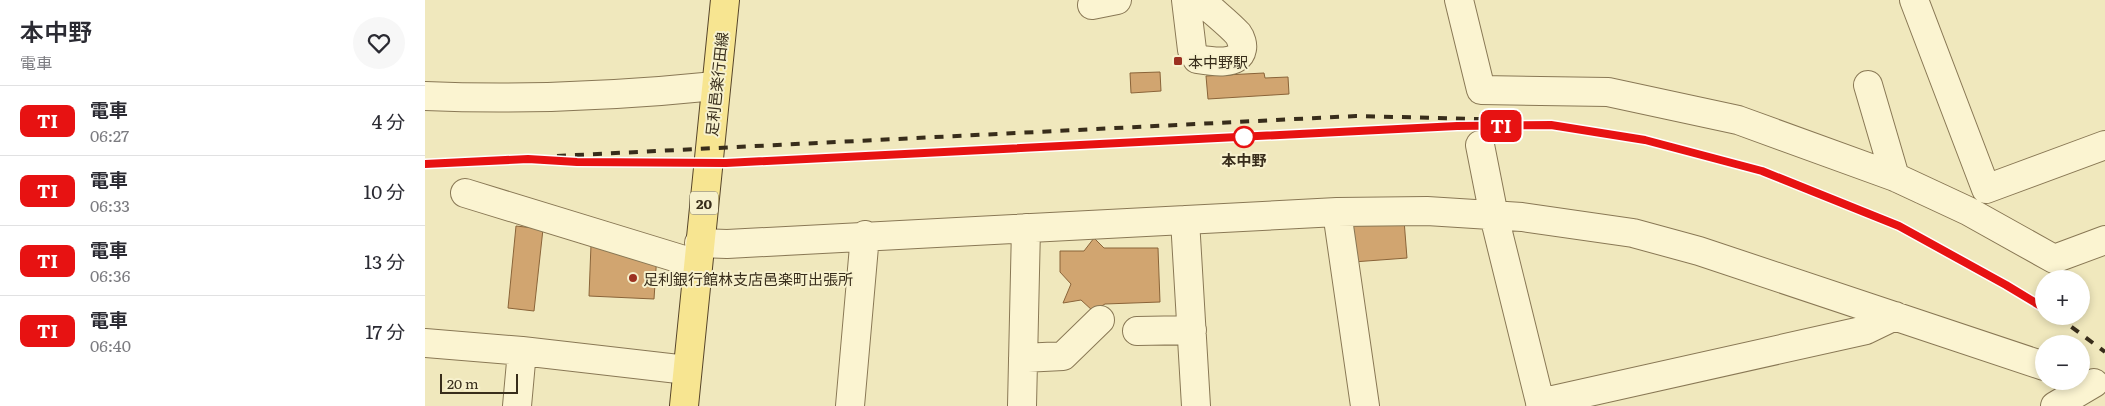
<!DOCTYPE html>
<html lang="ja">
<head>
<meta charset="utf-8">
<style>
  body { margin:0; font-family:Literata,"Noto Sans JP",serif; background:#f7f7f7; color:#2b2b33; height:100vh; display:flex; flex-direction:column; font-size:19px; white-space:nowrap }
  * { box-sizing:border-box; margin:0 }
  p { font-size:16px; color:#7c7c81 }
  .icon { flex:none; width:28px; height:28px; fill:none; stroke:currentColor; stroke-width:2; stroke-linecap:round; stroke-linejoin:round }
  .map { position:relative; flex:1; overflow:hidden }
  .panel { display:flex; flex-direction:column; background:#fff; width:425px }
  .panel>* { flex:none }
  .badge { padding:0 10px; border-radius:8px; font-size:18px; line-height:32px }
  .controls { position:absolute; left:1610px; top:270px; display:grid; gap:10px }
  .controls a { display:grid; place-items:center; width:55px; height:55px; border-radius:50%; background:#fff; box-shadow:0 2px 8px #0003; font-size:25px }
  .scale { position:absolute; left:15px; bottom:12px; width:78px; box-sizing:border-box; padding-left:5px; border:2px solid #382d1b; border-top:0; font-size:14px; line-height:18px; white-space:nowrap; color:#382d1b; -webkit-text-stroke:4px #f7f1cd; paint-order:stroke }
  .map>.badge { position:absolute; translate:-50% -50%; box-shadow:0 0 0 2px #fff }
  .round { display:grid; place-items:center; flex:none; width:52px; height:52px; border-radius:26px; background:#f7f7f7 }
  .overview { display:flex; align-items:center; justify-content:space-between; height:85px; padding:0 20px }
  h1 { font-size:24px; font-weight:600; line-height:38px }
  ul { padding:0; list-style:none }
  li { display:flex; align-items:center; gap:15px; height:70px; padding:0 20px; border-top:1px solid #e1e1e2 }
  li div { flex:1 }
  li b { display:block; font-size:19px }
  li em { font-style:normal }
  li .badge { min-width:55px; font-weight:700; text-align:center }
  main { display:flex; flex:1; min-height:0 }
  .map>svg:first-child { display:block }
  .building { fill:#d1a570; stroke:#8a6439 }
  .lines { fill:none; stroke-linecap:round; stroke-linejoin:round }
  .minor-casing { stroke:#897855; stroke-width:30 }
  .major-casing { stroke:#57452a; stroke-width:30 }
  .minor { stroke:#fbf4d1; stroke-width:28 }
  .major { stroke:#f7e591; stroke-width:28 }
  .rail { stroke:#382d1b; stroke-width:4; stroke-dasharray:9 9; stroke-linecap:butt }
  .line-casing { stroke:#fff; stroke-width:11 }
  .line { stroke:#e71212; stroke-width:8 }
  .poi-dot { fill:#9c3121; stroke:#f7f1cd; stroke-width:2 }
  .stop-dot { fill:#fff; stroke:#e71212; stroke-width:2.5 }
  .labels { text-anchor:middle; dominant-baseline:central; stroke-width:4; stroke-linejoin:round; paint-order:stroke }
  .shield { fill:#f7f1cd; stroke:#716850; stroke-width:1 }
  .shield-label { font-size:14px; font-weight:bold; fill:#382d1b }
  .poi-label { font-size:15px; fill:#382d1b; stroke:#f7f1cd; text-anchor:start }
  .street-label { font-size:15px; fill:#382d1b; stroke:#f7f1cd }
  .stop-label { font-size:15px; font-weight:bold; fill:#382d1b; stroke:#f7f1cd }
</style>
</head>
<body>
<main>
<section class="panel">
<div class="overview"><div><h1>本中野</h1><p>電車</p></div><a class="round"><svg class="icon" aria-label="heart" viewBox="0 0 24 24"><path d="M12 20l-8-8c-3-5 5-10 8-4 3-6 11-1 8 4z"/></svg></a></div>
<ul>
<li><span class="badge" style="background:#e71212;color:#fff">TI</span><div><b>電車</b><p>06:27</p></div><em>4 分</em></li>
<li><span class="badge" style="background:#e71212;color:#fff">TI</span><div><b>電車</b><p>06:33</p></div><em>10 分</em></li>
<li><span class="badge" style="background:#e71212;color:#fff">TI</span><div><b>電車</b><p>06:36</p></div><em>13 分</em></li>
<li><span class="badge" style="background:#e71212;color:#fff">TI</span><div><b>電車</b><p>06:40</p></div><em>17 分</em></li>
</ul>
</section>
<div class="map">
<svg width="1680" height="406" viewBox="0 0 1680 406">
  <rect width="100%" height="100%" fill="#f0e8bd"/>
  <path class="building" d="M735,72L736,91L706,93L705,73Z
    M839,73L840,78L863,77L864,94L783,99L781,76Z
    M979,220L982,258L928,262L926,223Z
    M91,226L118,229L109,311L83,308Z
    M669,238L679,248H733L735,302L680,304L668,311L656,300L638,303L646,284L635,272V251H659Z
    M166,245H183V251L232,254L229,299L164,296Z"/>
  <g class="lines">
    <g class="minor-casing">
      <path id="minor" d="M761,0L767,50L772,59C784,61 814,67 817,49C818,45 816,38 813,34C803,23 787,11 776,0
        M1034,0L1056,90L1183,92L1313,120L1470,177L1543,211L1629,259L1680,240
        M1489,0L1561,189L1680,145
        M667,5L692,0
        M1443,85L1470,177
        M0,96C97,100 193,96 290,86
        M1055,145L1069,216L1116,406
        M40,193L272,264
        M912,212L940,406
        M760,220L771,406
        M274,243L302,244L912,212L1002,211L1097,217L1208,233L1274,251L1619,366
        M712,331L767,330
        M0,343L97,351L262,370
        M598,358L638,356L675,320
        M1115,403L1441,330L1470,316
        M92,406L97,351
        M425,406L440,235
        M597,406L601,228
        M1630,406L1669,383"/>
    </g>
    <g class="major-casing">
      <path id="major" d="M259,406L300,0"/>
    </g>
    <use href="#minor" class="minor"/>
    <use href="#major" class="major"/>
    <path class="rail" d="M132,156L931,116L1054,119
      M0,164L103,159L152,163H301L1032,125H1126L1220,140L1337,171L1474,226L1581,285L1619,308
      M1632,316L1680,352"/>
  </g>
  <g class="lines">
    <g class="line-casing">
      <path id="line" d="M0,164L103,159L152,162L301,163L1032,126L1126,125L1220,140L1337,171L1474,226L1581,285L1619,308"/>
    </g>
    <use href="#line" class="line"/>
  </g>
  <g class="poi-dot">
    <rect x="748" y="56" width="10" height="10" rx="2.5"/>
    <circle cx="208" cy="278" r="5"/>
  </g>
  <circle class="stop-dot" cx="819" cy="137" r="10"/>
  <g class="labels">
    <rect class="shield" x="265" y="191.5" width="28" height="23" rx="4"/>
    <g class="shield-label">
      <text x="279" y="203">20</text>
    </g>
    <g class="poi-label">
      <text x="763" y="61">本中野駅</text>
      <text x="218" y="278">足利銀行館林支店邑楽町出張所</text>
    </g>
    <g class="street-label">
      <text transform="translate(291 84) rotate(-84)">足利邑楽行田線</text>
    </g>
    <g class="stop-label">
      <text x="819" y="159">本中野</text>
    </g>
  </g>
</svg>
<div class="controls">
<a>+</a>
<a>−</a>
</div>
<div class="scale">20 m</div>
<b class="badge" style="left:1076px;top:126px;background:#e71212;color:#fff">TI</b>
</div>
</main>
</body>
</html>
